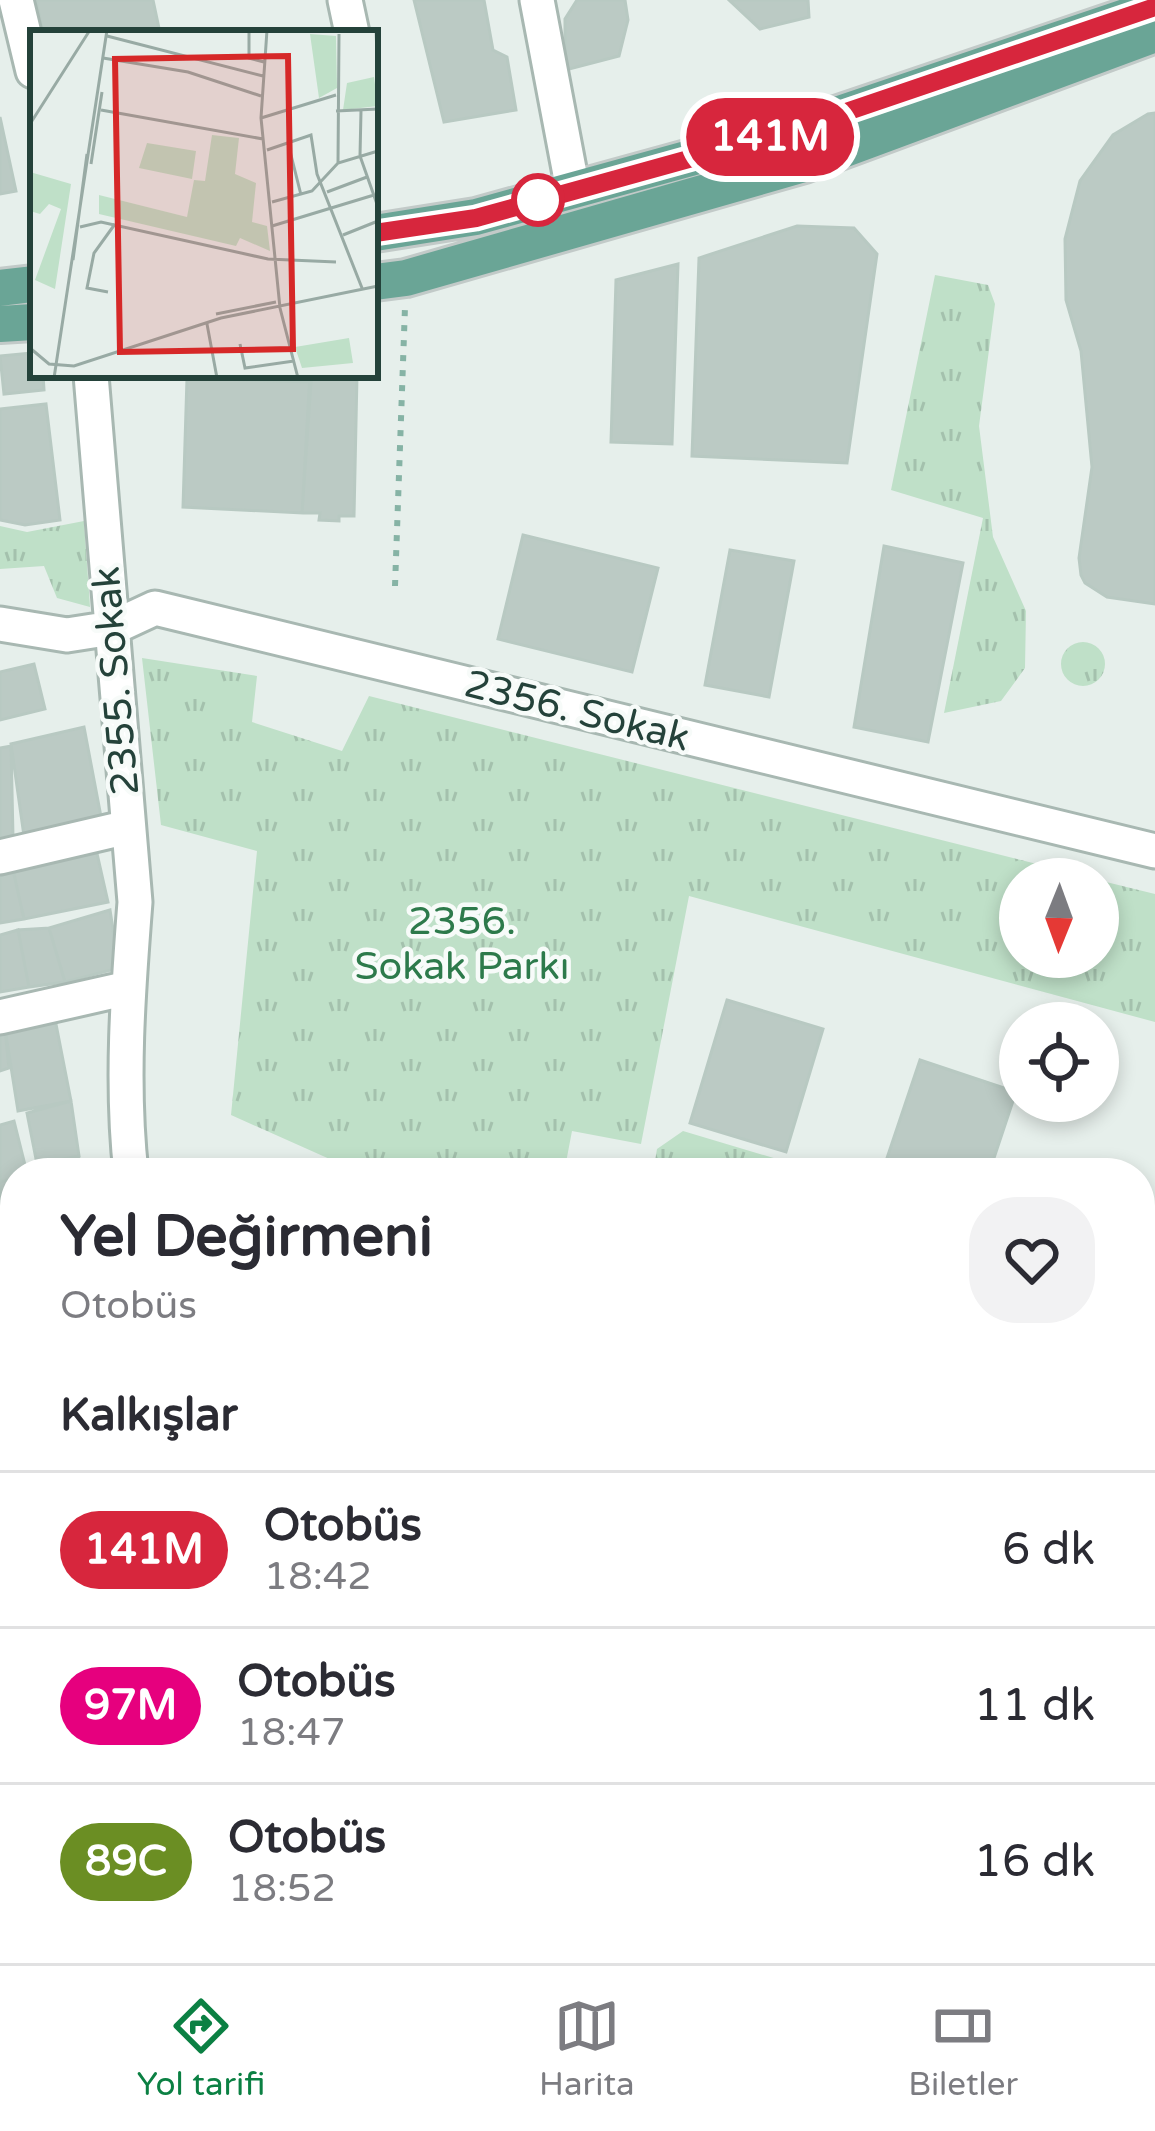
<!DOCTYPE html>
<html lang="tr">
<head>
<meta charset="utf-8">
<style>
  body { margin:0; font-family:"Varela Round",sans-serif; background:#f2f2f3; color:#2b2b33; height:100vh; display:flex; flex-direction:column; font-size:45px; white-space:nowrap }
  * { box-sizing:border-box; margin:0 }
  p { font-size:39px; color:#7c7c81 }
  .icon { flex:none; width:66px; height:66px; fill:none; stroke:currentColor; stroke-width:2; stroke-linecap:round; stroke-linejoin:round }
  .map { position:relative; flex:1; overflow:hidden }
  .drawer { position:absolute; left:0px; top:1158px; width:1155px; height:807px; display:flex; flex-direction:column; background:#fff; border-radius:48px 48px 0 0; box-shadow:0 6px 18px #0003 }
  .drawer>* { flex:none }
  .badge { padding:0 24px; border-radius:39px; font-size:42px; line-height:78px }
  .needle { width:78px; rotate:181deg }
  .controls { position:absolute; left:999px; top:858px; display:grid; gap:24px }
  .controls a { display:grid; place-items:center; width:120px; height:120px; border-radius:50%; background:#fff; box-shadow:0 6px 18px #0003; font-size:60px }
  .map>.badge { position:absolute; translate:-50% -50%; box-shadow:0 0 0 6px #fff }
  h2 { padding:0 60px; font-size:45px; line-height:108px }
  .round { display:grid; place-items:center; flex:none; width:126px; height:126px; border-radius:48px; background:#f2f2f3 }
  .summary { display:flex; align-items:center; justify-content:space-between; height:204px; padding:0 60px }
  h1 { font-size:57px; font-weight:800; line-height:90px }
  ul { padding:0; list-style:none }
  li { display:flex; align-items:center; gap:36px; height:156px; padding:0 60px; border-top:3px solid #e1e1e2 }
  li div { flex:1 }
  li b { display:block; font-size:45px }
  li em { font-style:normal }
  li .badge { min-width:132px; font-weight:700; text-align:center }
  .tab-bar { display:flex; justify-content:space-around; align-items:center; height:168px; border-top:3px solid #e1e1e2; background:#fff; font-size:33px; color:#7c7c81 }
  .tab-bar a { display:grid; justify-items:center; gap:6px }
  .tab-bar .current { color:#0b8043 }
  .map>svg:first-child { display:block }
  .grass { fill:url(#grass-tufts) }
  .building { fill:#bbcac4; stroke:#b8c9c2; stroke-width:3 }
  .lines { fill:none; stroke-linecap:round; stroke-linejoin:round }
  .minor-casing { stroke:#a8b8b2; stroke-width:39 }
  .major-casing { stroke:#c2cac8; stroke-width:42 }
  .path { stroke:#86b3a5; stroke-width:6; stroke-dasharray:6 9; stroke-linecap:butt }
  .minor { stroke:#fff; stroke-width:33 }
  .major { stroke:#6aa596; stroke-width:36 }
  .line-casing { stroke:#fff; stroke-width:27 }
  .line { stroke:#d7263d; stroke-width:18 }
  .stop-dot { fill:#fff; stroke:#d7263d; stroke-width:6 }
  .labels { text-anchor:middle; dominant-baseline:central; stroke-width:9; stroke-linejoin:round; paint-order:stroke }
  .street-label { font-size:39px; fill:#24423a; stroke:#f7fbf9 }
  .park-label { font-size:39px; fill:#2d7a4b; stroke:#f7fbf9 }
  .inset-road { fill:none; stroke:#98aaa4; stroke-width:3 }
  .view { fill:#d62828; fill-opacity:0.15; stroke:#d62828; stroke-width:6 }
  .inset-edge { fill:none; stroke:#24423a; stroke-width:6 }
</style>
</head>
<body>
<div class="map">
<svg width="1155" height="1963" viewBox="0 0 1155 1963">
  <defs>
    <pattern id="grass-tufts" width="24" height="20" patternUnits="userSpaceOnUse" patternTransform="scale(3)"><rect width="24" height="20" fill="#bfe0c8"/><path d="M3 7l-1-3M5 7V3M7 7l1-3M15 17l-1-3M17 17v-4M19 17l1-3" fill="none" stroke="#a4c1ad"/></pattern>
  </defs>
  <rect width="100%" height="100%" fill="#e6efeb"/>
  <path class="grass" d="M935,275L988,285L995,304L979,426L993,537L1026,611L1025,668L1001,701L944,713L983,518L891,490Z
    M84,521L90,607L57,598L44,566L0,569V526L27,532Z
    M1061 664a22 22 0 1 1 44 0a22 22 0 1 1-44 0Z
    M142,658L257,676L252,722L342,751L369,696L1096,879H1020V957H1098V880L1155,894V1022L689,896L641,1144L572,1131L564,1173H361L231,1115L257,851L161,825Z
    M683,1131L824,1173H653L657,1149Z
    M0,1799L15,1810V1908L6,1948L0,1950Z"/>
  <path class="building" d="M36,0H153L160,33H43Z
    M414,0H484L493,50L507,57L516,110L444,122Z
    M577,0H625L628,20L619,56L565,70V19Z
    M729,0H808L809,17L760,29Z
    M1155,113V604L1107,597L1085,583L1081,575L1079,558L1092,467L1081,351L1066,300L1065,239L1080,181L1113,135L1148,114Z
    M0,117L16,191L0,194Z
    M797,226L854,228L877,254L847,463L692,456L699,258Z
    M678,264L672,444L611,442L616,280Z
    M33,353V375H43L44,390L4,394L0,356Z
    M310,375H357L354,516H339V521L319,520L320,513H302Z
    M187,378L311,382L302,513L183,507Z
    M46,404L60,520L25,525L0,520V409Z
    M523,535L658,568L632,672L498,639Z
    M884,546L963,563L928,742L854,727Z
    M730,550L794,561L769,697L705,685Z
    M34,664L45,709L0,720V672Z
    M84,727L102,822L24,836L11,744Z
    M11,746L13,837L0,840V748Z
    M96,849L108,902L24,919L11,861Z
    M11,861L24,919L0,923V865Z
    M110,910L119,968L65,982L49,928Z
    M49,928L65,982L29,987L18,930Z
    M18,930L29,987L0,992V935Z
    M727,1000L823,1029L786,1152L690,1123Z
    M55,1019L71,1101L18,1111L5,1029Z
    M5,1029L9,1068L0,1071V1030Z
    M920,1060L1016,1092L989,1173H882Z
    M71,1101L79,1156L37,1164L27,1113Z
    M14,1121L27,1173H15V1178L0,1182V1125Z
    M79,1159L83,1173H34V1171Z
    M187,1163L255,1165L256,1173H187Z
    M15,1178V1215L0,1218V1182Z
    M15,1223V1277L3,1279L0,1265V1227Z
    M15,1277V1325L3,1279Z
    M0,1408L12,1465L0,1468Z
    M15,1482V1516L3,1486Z
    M3,1486L15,1516V1569L8,1570L0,1552V1488Z
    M1140,1486L1155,1489V1551L1140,1548Z
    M15,1667V1801H12L10,1781H1L0,1687L7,1686L6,1668Z
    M1140,1888L1152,1891L1147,1940L1140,1939Z
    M327,1950H377L373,1963H357L326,1953Z
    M385,1950H421L416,1963H381Z
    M426,1950H472L468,1963H422Z
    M622,1950H662L658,1963Z
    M670,1950H761L759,1963H667Z
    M785,1950H845L842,1963Z
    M851,1950H892L889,1963H849Z
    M929,1950H965L984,1954L982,1963H926Z
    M766,1952L807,1959L806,1963H763Z
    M984,1954H1031L1030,1963H982Z
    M181,1955L237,1963H181Z"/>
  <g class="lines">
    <g class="minor-casing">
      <path id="minor" d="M16,0L33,71
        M345,0L352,33
        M537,0L573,190
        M91,375L135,902C128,991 121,1084 131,1173
        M0,624L67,635L112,628L155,608L1155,851
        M0,857L128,827
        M0,1017L128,988
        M0,1332L11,1380
        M1140,1571L1155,1574
        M0,1602L15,1597
        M537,1950L583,1963
        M1115,1950L1155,1956
        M159,1963L160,1950
        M259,1963L260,1950"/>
    </g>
    <g class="major-casing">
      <path id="major" d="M375,233L476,217L792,130L1155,7
        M375,282L406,278L804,164L1155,34
        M0,288L33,284
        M0,324L33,322"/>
    </g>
    <path class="path" d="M395,586L405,307"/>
    <use href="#minor" class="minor"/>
    <use href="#major" class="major"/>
  </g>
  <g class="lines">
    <g class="line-casing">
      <path id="line" d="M375,233L476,218L793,130L1155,7"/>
    </g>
    <use href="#line" class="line"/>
  </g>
  <circle class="stop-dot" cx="538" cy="200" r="24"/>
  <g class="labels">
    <g class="street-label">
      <text transform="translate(116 681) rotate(-95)">2355. Sokak</text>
      <text transform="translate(577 711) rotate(14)">2356. Sokak</text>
    </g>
    <g class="park-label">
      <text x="462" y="921">2356.<tspan x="462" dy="45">Sokak Parkı</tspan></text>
    </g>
  </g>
  <g transform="translate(30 30)">
    <rect width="348" height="348" fill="#e6efeb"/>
    <path d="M280,4L306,6L307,58L289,68ZM344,47L348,76L313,80L317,53ZM182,105L209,108L205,144L226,153L222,192L237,196L240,221L210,208L206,216L69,184V165L157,187L164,150L175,151ZM117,113L166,121L162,149L109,138ZM0,142L41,154L25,259L5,250L31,179L19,174L10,184L0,181ZM319,308L323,333L272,338L265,317Z" fill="#bfe0c8"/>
    <path class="inset-road" d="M219,0V28L234,32M237,0L231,88L250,278L268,348M346,0L348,48M77,6L233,46M73,28L158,42L231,66M71,80L233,109M306,81L348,79M331,81L330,126L348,177M231,88L306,65M0,94L60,0M258,113L271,165M237,120L281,105L287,144L332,258M308,133L309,4M61,134L72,62M297,162L337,147M242,172L282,161L308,133L348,121M242,196L344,165M50,197L71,192L238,229L306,232M313,205L348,191M43,230L57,124M78,262L57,258L64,223L85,194M186,284L246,272M177,294L187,348M210,314L215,338L264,331M0,318L19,334L44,336L191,288L348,256M24,348L77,0"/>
    <path class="view" d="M258,26L263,319L90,322L85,29Z"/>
    <rect width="348" height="348" class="inset-edge"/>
  </g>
</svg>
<div class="controls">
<a><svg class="needle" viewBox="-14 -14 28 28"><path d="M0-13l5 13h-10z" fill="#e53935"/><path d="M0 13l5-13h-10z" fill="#7c7c81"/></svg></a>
<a><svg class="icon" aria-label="locate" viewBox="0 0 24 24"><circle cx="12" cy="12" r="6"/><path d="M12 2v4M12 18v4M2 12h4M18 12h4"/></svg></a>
</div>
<b class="badge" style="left:770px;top:137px;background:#d7263d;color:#fff">141M</b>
<section class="drawer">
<div class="summary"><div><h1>Yel Değirmeni</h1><p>Otobüs</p></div><a class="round"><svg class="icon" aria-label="heart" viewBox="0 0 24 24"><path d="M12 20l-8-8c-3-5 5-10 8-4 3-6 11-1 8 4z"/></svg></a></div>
<h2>Kalkışlar</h2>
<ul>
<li><span class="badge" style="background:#d7263d;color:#fff">141M</span><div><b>Otobüs</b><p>18:42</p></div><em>6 dk</em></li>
<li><span class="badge" style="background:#e6007e;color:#fff">97M</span><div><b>Otobüs</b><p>18:47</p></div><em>11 dk</em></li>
<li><span class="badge" style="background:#6b8e23;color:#fff">89C</span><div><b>Otobüs</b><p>18:52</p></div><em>16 dk</em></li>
</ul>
</section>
</div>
<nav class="tab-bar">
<a class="current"><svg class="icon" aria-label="directions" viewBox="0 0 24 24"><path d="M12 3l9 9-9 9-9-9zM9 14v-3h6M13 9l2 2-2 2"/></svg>Yol tarifi</a>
<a><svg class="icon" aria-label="map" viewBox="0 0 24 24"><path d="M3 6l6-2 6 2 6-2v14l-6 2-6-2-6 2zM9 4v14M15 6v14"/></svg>Harita</a>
<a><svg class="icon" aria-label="tickets" viewBox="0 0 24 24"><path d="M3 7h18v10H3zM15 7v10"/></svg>Biletler</a>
</nav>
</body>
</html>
